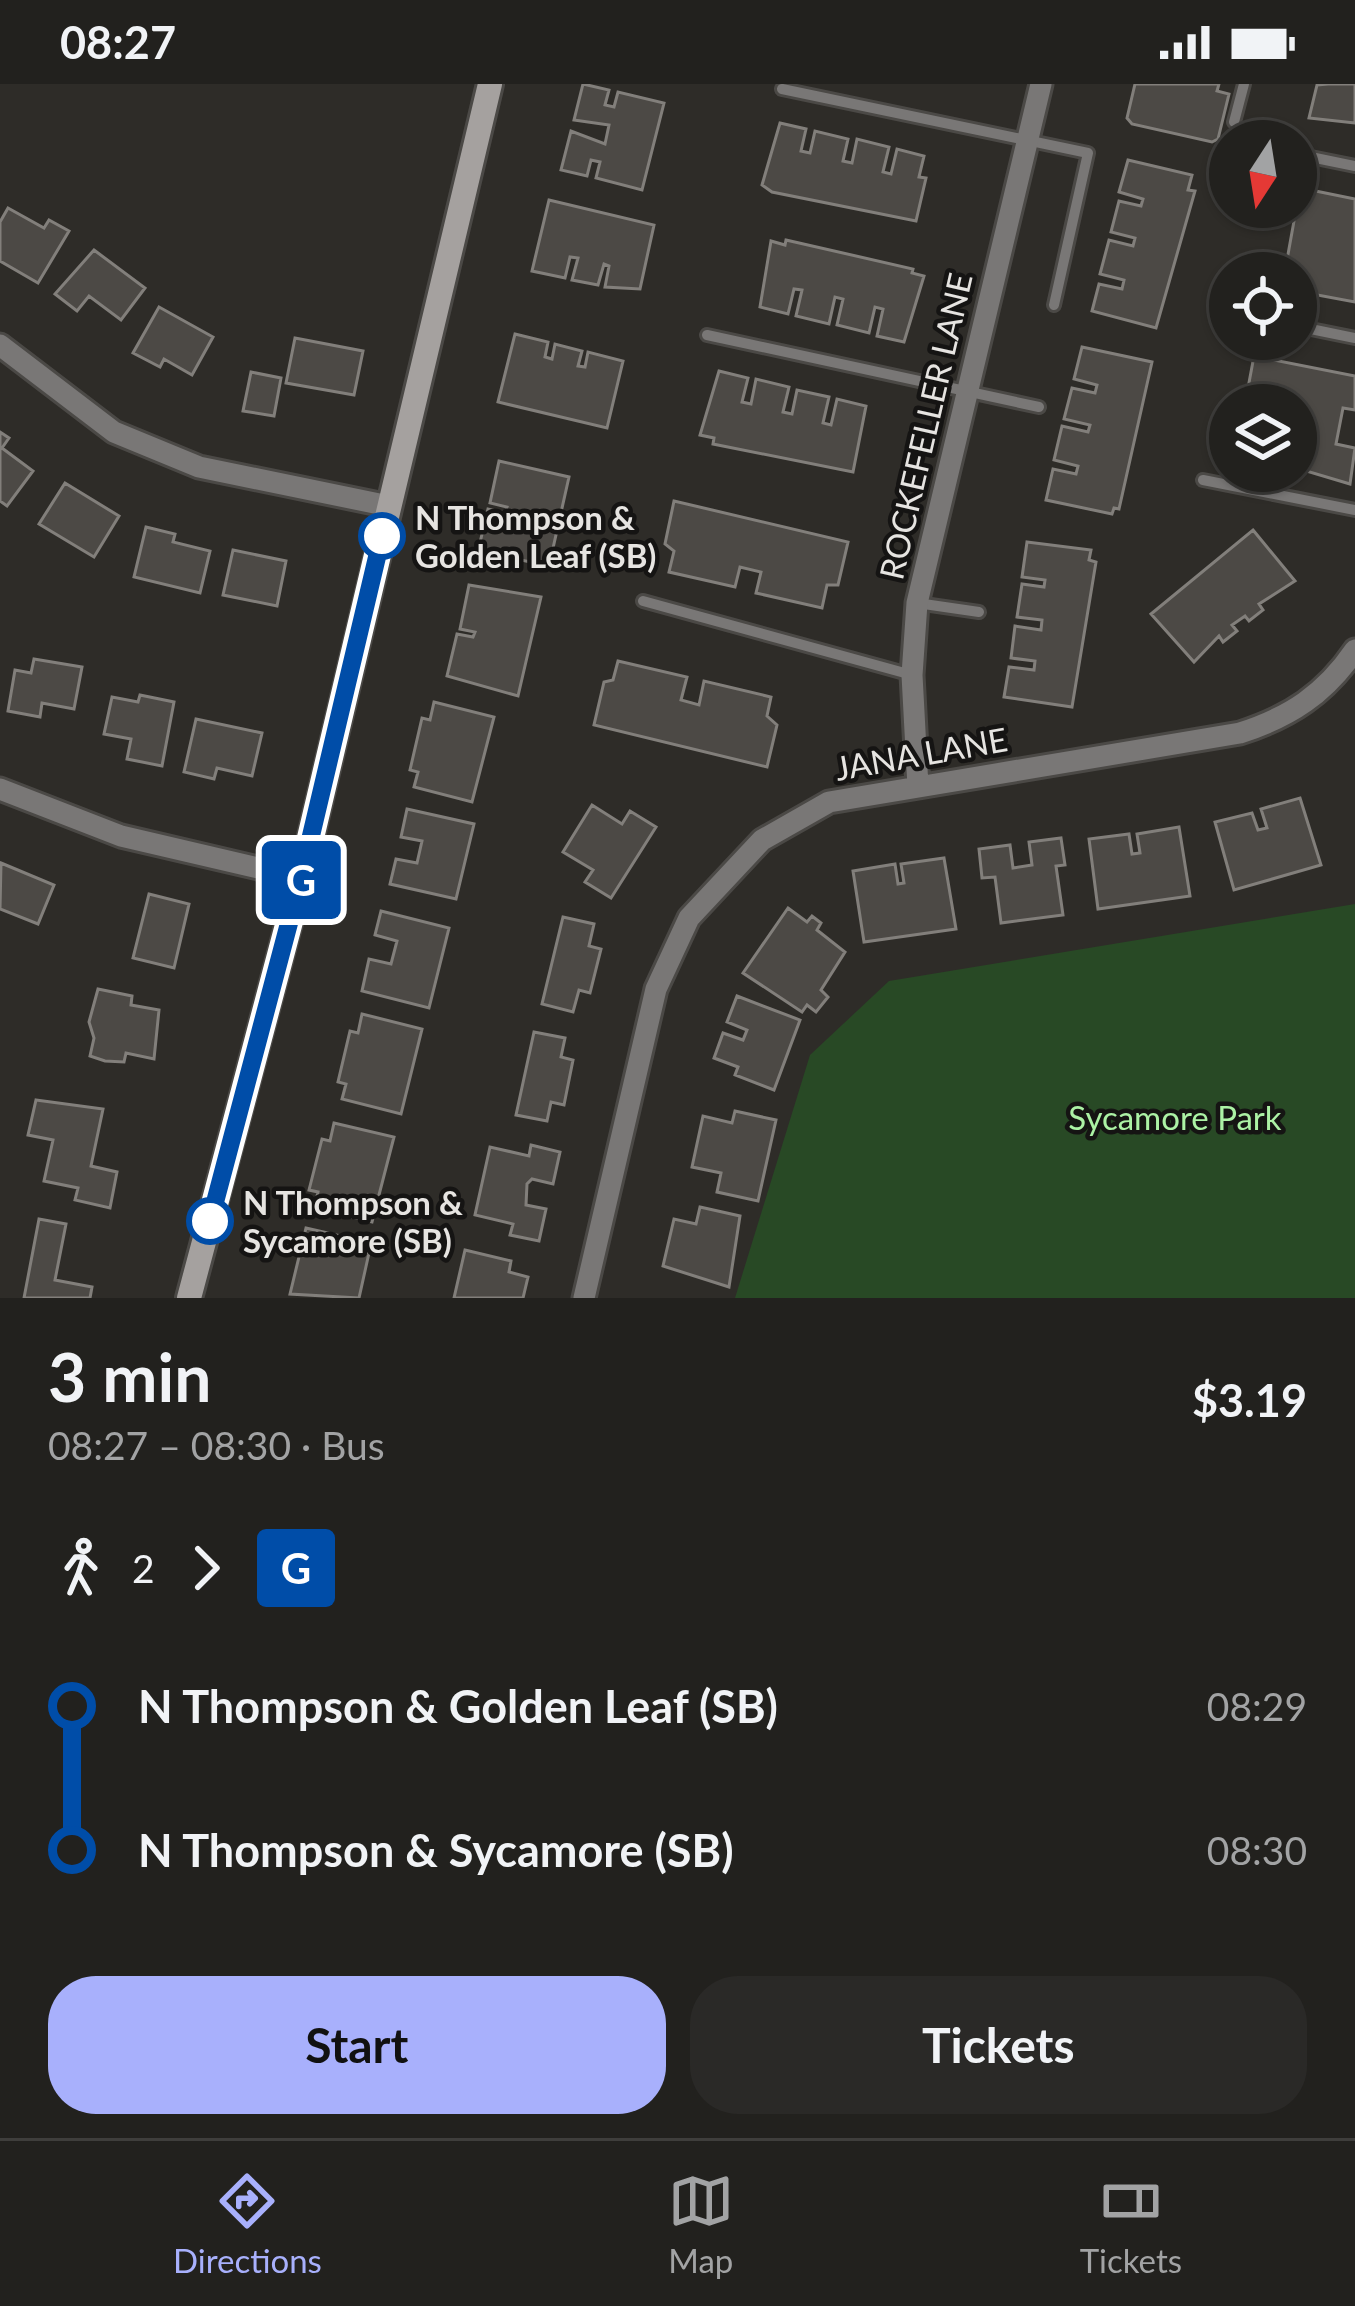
<!DOCTYPE html>
<html lang="en">
<head>
<meta charset="utf-8">
<style>
  body { margin:0; font-family:Lato,sans-serif; background:#2a2927; color:#f1f3f6; height:100vh; display:flex; flex-direction:column; font-size:45px; white-space:nowrap }
  * { box-sizing:border-box; margin:0 }
  p { font-size:39px; color:#a2a3a4 }
  .icon { flex:none; width:66px; height:66px; fill:none; stroke:currentColor; stroke-width:2; stroke-linecap:round; stroke-linejoin:round }
  .map { position:relative; height:1214px; overflow:hidden }
  .side { display:flex; flex-direction:column; background:#22211e; flex:1 }
  .side>* { flex:none }
  .badge { padding:0 24px; border-radius:9px; font-size:42px; line-height:78px }
  .needle { width:78px; rotate:192deg }
  .buttons { position:absolute; left:1209px; top:36px; display:grid; gap:24px }
  .buttons a { display:grid; place-items:center; width:108px; height:108px; border-radius:50%; background:#22211e; box-shadow:0 3px 9px #0004,0 0 0 3px #3f3e3c; font-size:60px }
  .map>.badge { position:absolute; translate:-50% -50%; box-shadow:0 0 0 6px #fff }
  .legs { display:flex; align-items:center; gap:18px; height:132px; padding:0 48px; font-size:39px }
  .legs p { margin-inline-start:auto }
  .head { display:flex; align-items:center; justify-content:space-between; height:204px; padding:0 48px }
  h1 { font-size:66px; font-weight:700; line-height:90px }
  .button { display:flex; gap:24px; margin-top:auto; padding:24px 48px }
  .button a { flex:1; height:138px; border-radius:48px; background:#a8b0fc; color:#111; font-size:48px; font-weight:700; line-height:138px; text-align:center }
  .button a+a { background:#2a2927; color:#f1f3f6 }
  ul { padding:0 48px; list-style:none }
  li { display:flex; align-items:center; gap:42px; height:144px; font-size:45px }
  li i { display:grid; place-items:center; width:18px; height:100%; margin:0 15px; background:currentColor }
  li i::after { content:''; width:30px; height:30px; margin:-15px; border:9px solid; border-radius:50%; background:#22211e }
  li p { margin-inline-start:auto }
  li:first-child i { background:linear-gradient(#0000 50%,currentColor 0) }
  li:last-child i { background:linear-gradient(currentColor 50%,#0000 0) }
  .status { display:flex; justify-content:space-between; align-items:center; height:84px; padding:0 60px; background:#22211e; direction:ltr }
  .status svg { height:33px; fill:currentColor }
  .menu { display:flex; justify-content:space-around; align-items:center; height:168px; border-top:3px solid #3f3e3c; background:#22211e; font-size:33px; color:#a2a3a4 }
  .menu a { display:grid; justify-items:center; gap:6px }
  .menu .selected { color:#a8b0fc }
  .map>svg:first-child { display:block }
  .green { fill:#284925 }
  .building { fill:#4c4945; stroke:#827f7b; stroke-width:3 }
  .lines { fill:none; stroke-linecap:round; stroke-linejoin:round }
  .lane-casing { stroke:#4b4946; stroke-width:16 }
  .street-casing { stroke:#4b4946; stroke-width:27 }
  .secondary-casing { stroke:#4b4946; stroke-width:30 }
  .lane { stroke:#797776; stroke-width:10 }
  .street { stroke:#797776; stroke-width:21 }
  .secondary { stroke:#a5a19f; stroke-width:24 }
  .line-1-casing { stroke:#fff; stroke-width:27 }
  .line-1 { stroke:#004da8; stroke-width:18 }
  .stop-1-dot { fill:#fff; stroke:#004da8; stroke-width:6 }
  .labels { text-anchor:middle; dominant-baseline:central; stroke-width:9; stroke-linejoin:round; paint-order:stroke }
  .street-label { font-size:33px; fill:#e6e4e1; stroke:#151413 }
  .stop-label { font-size:33px; font-weight:bold; fill:#e6e4e1; stroke:#151413; text-anchor:start }
  .park-label { font-size:33px; fill:#acf2a5; stroke:#151413 }
</style>
</head>
<body>
<div class="status"><b>08:27</b><svg viewBox="0 0 49 12"><path d="M0 12V9h3v3zM5 12V6h3v6zM10 12V3h3v9zM15 12V0h3v12zM26 1h20v11H26zM47 4h2v5h-2z"/></svg></div>
<div class="map">
<svg width="1355" height="1214" viewBox="0 0 1355 1214">
  <rect width="100%" height="100%" fill="#2e2c28"/>
  <path class="green" d="M1355,820V1214H735L810,971L889,897Z"/>
  <path class="building" d="M583,0L609,6L605,21L614,23L618,8L664,19L642,106L596,94L600,78L591,76L587,92L561,86L571,47L605,60L609,41L574,36Z
    M1135,0H1219L1217,7L1229,10L1218,55L1212,58L1132,40L1127,34Z
    M1328,0H1355V39L1309,34L1317,1Z
    M780,39L806,45L801,67L810,69L815,47L848,55L843,77L852,79L857,55L889,63L883,88L891,90L897,65L924,72L919,93L926,94L916,137L772,108L762,101Z
    M1128,76L1192,91L1188,106L1195,107L1156,244L1092,227L1099,200L1122,205L1124,196L1100,190L1109,156L1133,162L1135,154L1111,148L1119,117L1141,122L1143,115L1119,108Z
    M1296,103L1355,115V218L1296,207V189H1274L1277,174L1287,176L1294,137L1287,135L1289,123H1296Z
    M549,116L654,141L640,205L605,203L609,182L604,180L598,201L572,196L578,174L570,173L565,194L532,187Z
    M8,124L44,144L49,136L69,147L38,199L0,177V138Z
    M786,156L913,185L912,189L924,192L904,258L877,252L883,225L875,223L869,249L837,241L843,215L835,213L829,240L796,232L802,206L794,205L788,230L760,223L771,157L785,161Z
    M94,166L145,204L121,236L89,212L77,227L55,210Z
    M159,223L213,253L192,291L164,275L160,283L133,269Z
    M515,250L548,258L545,273L552,275L555,260L582,267L578,282L585,283L588,268L623,277L607,344L498,318Z
    M295,254L363,267L354,311L286,299Z
    M1082,263L1152,278L1119,425L1114,424L1112,430L1046,416L1053,385L1076,390L1078,382L1054,376L1062,342L1088,348L1090,341L1064,335L1072,304L1095,309L1097,301L1074,295Z
    M1254,272L1355,292V326L1343,324L1336,360L1355,364L1350,400L1296,384V321H1259L1262,307L1248,304Z
    M719,287L748,294L742,318L751,320L756,295L789,303L783,328L792,330L797,306L829,313L823,339L831,341L837,315L866,322L853,388L713,360L714,354L700,351Z
    M251,288L281,294L274,332L243,327Z
    M0,348L9,354L2,364L33,387L7,422L0,417Z
    M499,377L569,393L549,482L478,467L488,425L505,429L507,423L490,419Z
    M65,399L119,432L94,473L39,440Z
    M674,417L848,458L838,501H827L822,524L756,509L761,488L740,483L735,503L669,488L674,467L665,460Z
    M146,443L175,450L173,458L210,467L200,509L134,493Z
    M1253,446L1295,497L1259,520L1263,526L1249,537L1245,532L1232,541L1237,547L1223,558L1219,552L1194,578L1151,530Z
    M1027,458L1091,466L1089,476L1096,478L1072,623L1004,613L1009,583L1034,586L1035,577L1011,574L1015,542L1041,546L1042,536L1017,533L1022,500L1044,503L1045,496L1022,493Z
    M233,466L286,477L277,522L223,511Z
    M469,501L541,513L518,612L447,592L457,550L473,553L475,548L460,545Z
    M34,575L82,583L74,625L42,619L40,633L8,627L15,586L31,589Z
    M618,577L687,593L681,616L699,621L704,597L771,613L767,632L777,641L767,683L594,641L604,598L613,596Z
    M140,611L174,618L162,682L127,675L131,655L104,650L112,613L138,618Z
    M434,618L494,633L472,718L414,703L418,688L410,686L422,634L430,636Z
    M196,635L262,649L252,692L217,684L214,695L184,688Z
    M1300,714L1321,781L1234,806L1215,738L1252,729L1258,746L1267,744L1261,725Z
    M592,721L622,740L630,727L656,743L611,814L585,798L593,786L563,768Z
    M407,725L474,740L456,815L390,800L396,775L417,779L422,757L401,753Z
    M1179,743L1190,812L1098,825L1089,755L1129,750L1132,770L1140,769L1137,750Z
    M1061,754L1065,781L1056,782L1063,831L1001,839L995,793L982,794L979,765L1010,761L1013,784L1032,781L1029,758Z
    M944,774L956,845L864,858L853,787L895,780L898,800L904,799L901,780Z
    M1,779L54,801L38,840L0,825Z
    M149,810L189,820L174,884L133,874Z
    M788,824L807,838L812,832L821,839L817,846L845,868L821,906L828,913L816,928L807,921L802,928L743,889Z
    M381,827L449,844L429,924L362,907L369,875L391,880L397,857L375,851Z
    M563,833L594,840L589,862L601,865L590,909L579,906L573,928L542,920Z
    M98,905L132,912L131,921L159,926L154,975L126,969L124,978L105,977L90,972L94,954L89,938Z
    M737,912L800,936L774,1006L735,991L738,983L714,974L723,949L743,956L747,946L727,938Z
    M362,930L422,945L401,1030L342,1015L346,1000L338,998L350,947L358,949Z
    M534,948L565,954L561,973L573,976L564,1021L551,1018L547,1037L516,1031Z
    M36,1016L103,1025L91,1082L117,1088L110,1124L75,1116L78,1104L44,1097L53,1056L28,1051Z
    M735,1027L776,1036L758,1117L717,1108L721,1089L692,1083L703,1032L732,1039Z
    M334,1039L394,1053L372,1138L314,1124L318,1108L309,1106L322,1055L330,1057Z
    M531,1061L560,1068L553,1100L532,1095L527,1100L526,1121L546,1125L539,1157L510,1151L513,1140L475,1131L490,1063L529,1072Z
    M700,1123L740,1132L729,1203L663,1182L674,1135L696,1140Z
    M39,1135L66,1140L55,1196L92,1203L90,1214H24Z
    M306,1144L337,1151L334,1161L369,1169L359,1214L290,1210Z
    M465,1166L511,1177L509,1188L528,1193L523,1214H454Z"/>
  <g class="lines">
    <g class="lane-casing">
      <path id="lane" d="M782,5L1088,69L1054,221
        M1234,38L1244,0
        M1296,70L1355,82
        M1296,242L1355,254
        M707,251L1039,323
        M1203,396L1355,426
        M643,517L912,591
        M917,519L979,528"/>
    </g>
    <g class="street-casing">
      <path id="street" d="M0,261L114,348L199,383L389,422
        M918,703L912,591L917,519L1041,0
        M0,705L121,752L301,794
        M584,1214L656,905L689,834L762,756L829,718L1240,649C1290,633 1325,610 1355,566"/>
    </g>
    <g class="secondary-casing">
      <path id="secondary" d="M189,1214L301,794L490,0"/>
    </g>
    <use href="#lane" class="lane"/>
    <use href="#street" class="street"/>
    <use href="#secondary" class="secondary"/>
  </g>
  <g class="lines">
    <g class="line-1-casing">
      <path id="line-1" d="M210,1137L301,794L382,452"/>
    </g>
    <use href="#line-1" class="line-1"/>
  </g>
  <g class="stop-1-dot">
    <circle cx="382" cy="452" r="21"/>
    <circle cx="210" cy="1137" r="21"/>
  </g>
  <g class="labels">
    <g class="street-label">
      <text transform="translate(925 342) rotate(-77)">ROCKEFELLER LANE</text>
      <text transform="translate(921 669) rotate(-10)">JANA LANE</text>
    </g>
    <g class="stop-label">
      <text x="415" y="433">N Thompson &amp;<tspan x="415" dy="38">Golden Leaf (SB)</tspan></text>
      <text x="243" y="1118">N Thompson &amp;<tspan x="243" dy="38">Sycamore (SB)</tspan></text>
    </g>
    <g class="park-label">
      <text x="1175" y="1033">Sycamore Park</text>
    </g>
  </g>
</svg>
<div class="buttons">
<a><svg class="needle" viewBox="-14 -14 28 28"><path d="M0-13l5 13h-10z" fill="#e53935"/><path d="M0 13l5-13h-10z" fill="#a2a3a4"/></svg></a>
<a><svg class="icon" aria-label="locate" viewBox="0 0 24 24"><circle cx="12" cy="12" r="6"/><path d="M12 2v4M12 18v4M2 12h4M18 12h4"/></svg></a>
<a><svg class="icon" aria-label="layers" viewBox="0 0 24 24"><path d="M12 4l9 5-9 5-9-5zM3 14l9 5 9-5"/></svg></a>
</div>
<b class="badge" style="left:301px;top:796px;background:#004da8;color:#fff">G</b>
</div>
<section class="side">
<div class="head"><div><h1>3 min</h1><p>08:27 – 08:30 · Bus</p></div><b>$3.19</b></div>
<div class="legs"><svg class="icon" aria-label="walk" viewBox="0 0 24 24"><circle cx="13" cy="4" r="2"/><path d="M13 8l-2 6 4 7M11 14l-3 7M7 12l3-4h3l4 4"/></svg>2<svg class="icon" aria-label="forward" viewBox="0 0 24 24"><path d="M9 5l7 7-7 7"/></svg><b class="badge" style="background:#004da8;color:#fff">G</b></div>
<ul>
<li><i style="color:#004da8"></i><b>N Thompson &amp; Golden Leaf (SB)</b><p>08:29</p></li>
<li><i style="color:#004da8"></i><b>N Thompson &amp; Sycamore (SB)</b><p>08:30</p></li>
</ul>
<div class="button"><a>Start</a><a>Tickets</a></div>
</section>
<nav class="menu">
<a class="selected"><svg class="icon" aria-label="directions" viewBox="0 0 24 24"><path d="M12 3l9 9-9 9-9-9zM9 14v-3h6M13 9l2 2-2 2"/></svg>Directions</a>
<a><svg class="icon" aria-label="map" viewBox="0 0 24 24"><path d="M3 6l6-2 6 2 6-2v14l-6 2-6-2-6 2zM9 4v14M15 6v14"/></svg>Map</a>
<a><svg class="icon" aria-label="tickets" viewBox="0 0 24 24"><path d="M3 7h18v10H3zM15 7v10"/></svg>Tickets</a>
</nav>
</body>
</html>
